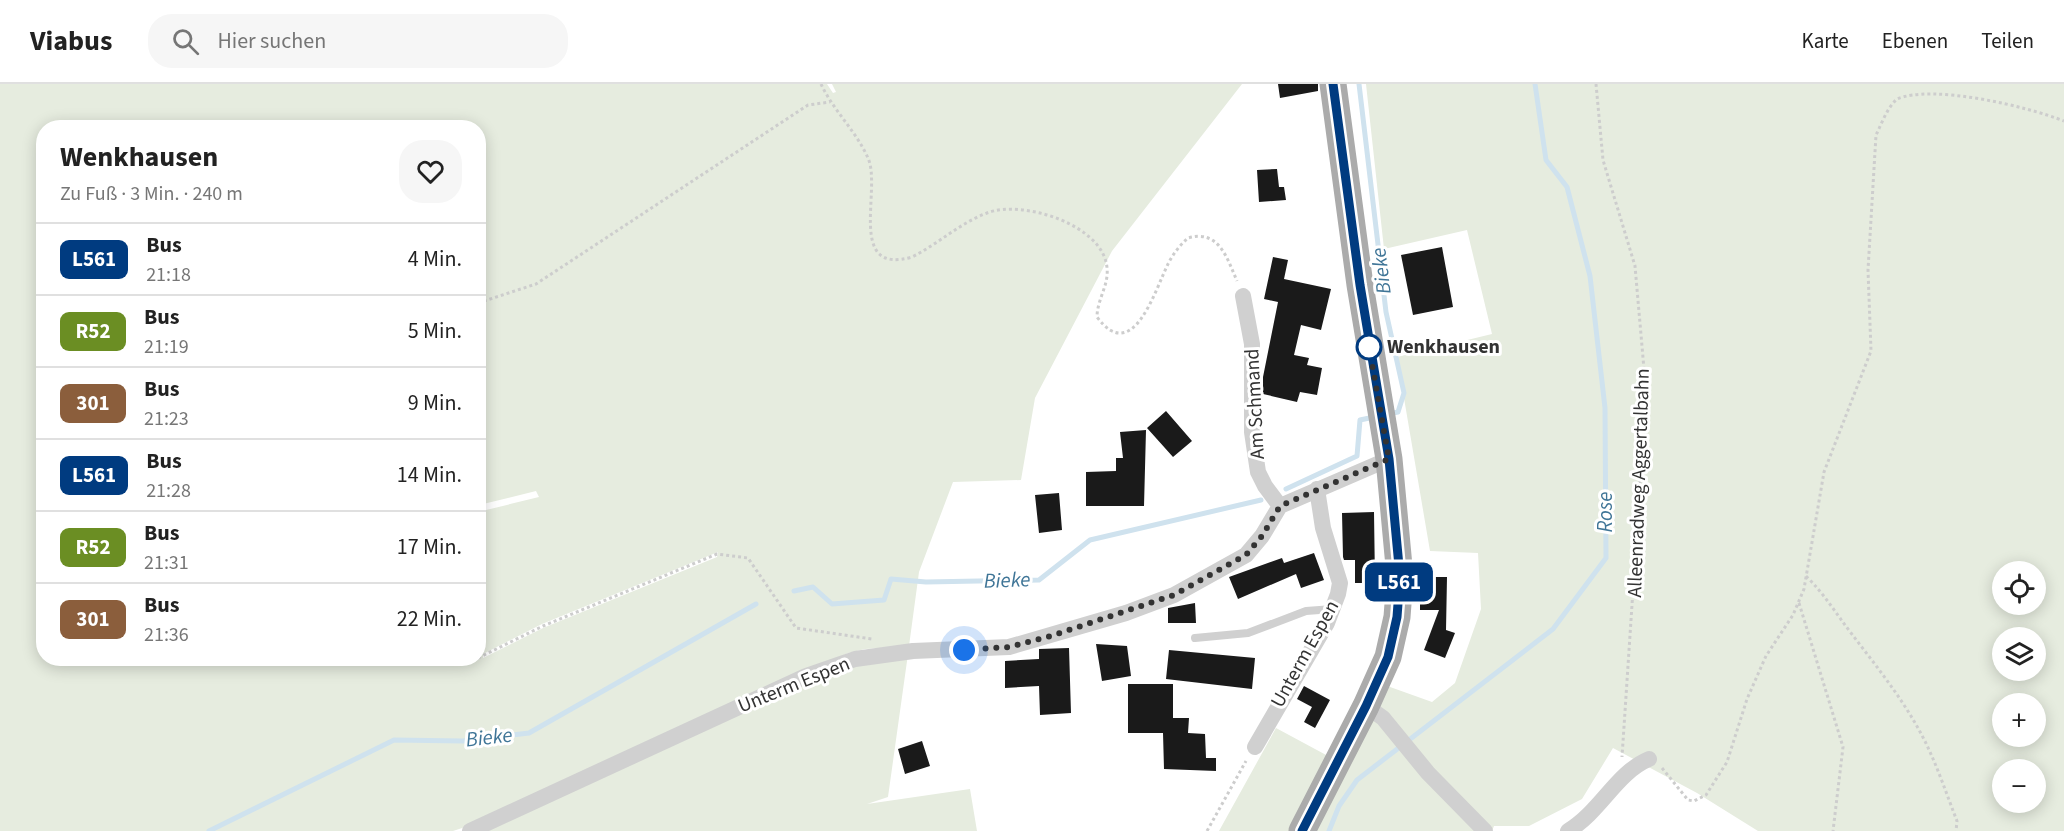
<!DOCTYPE html>
<html lang="de">
<head>
<meta charset="utf-8">
<style>
  body { margin:0; font-family:"Source Sans 3",sans-serif; background:#f6f6f6; color:#222; height:100vh; display:flex; flex-direction:column; font-size:22px; white-space:nowrap }
  * { box-sizing:border-box; margin:0 }
  p { font-size:20px; color:#767676 }
  .icon { flex:none; width:33px; height:33px; fill:none; stroke:currentColor; stroke-width:2; stroke-linecap:round; stroke-linejoin:round }
  .map { position:relative; flex:1; overflow:hidden }
  .panel { position:absolute; left:36px; top:36px; width:450px; height:546px; display:flex; flex-direction:column; background:#fff; border-radius:24px; box-shadow:0 3px 15px #0003 }
  .panel>* { flex:none }
  .badge { padding:0 12px; border-radius:9px; font-size:21px; line-height:39px }
  .fabs { position:absolute; left:1992px; top:477px; display:grid; gap:12px }
  .fabs a { display:grid; place-items:center; width:54px; height:54px; border-radius:50%; background:#fff; box-shadow:0 3px 15px #0003; font-size:30px }
  .you { position:absolute; width:30px; height:30px; margin:-15px; border:4px solid #fff; border-radius:50%; background:#1a73e8; box-shadow:0 0 0 9px #1a73e833 }
  .map>.badge { position:absolute; translate:-50% -50%; box-shadow:0 0 0 3px #fff }
  .round { display:grid; place-items:center; flex:none; width:63px; height:63px; border-radius:24px; background:#f6f6f6 }
  .head { display:flex; align-items:center; justify-content:space-between; height:102px; padding:0 24px }
  h1 { font-size:28px; font-weight:700; line-height:45px }
  ul { padding:0; list-style:none }
  li { display:flex; align-items:center; gap:18px; height:72px; padding:0 24px; border-top:2px solid #e0e0e0 }
  li div { flex:1 }
  li b { display:block; font-size:22px }
  li em { font-style:normal }
  li .badge { min-width:66px; font-weight:700; text-align:center }
  header { display:flex; align-items:center; gap:36px; box-sizing:border-box; height:84px; padding:0 30px; background:#fff; border-bottom:2px solid #e0e0e0 }
  header strong { font-size:28px }
  nav { display:flex; gap:33px; margin-inline-start:auto; font-size:21px }
  .search { width:420px; height:54px; background:#f6f6f6; display:flex; align-items:center; gap:15px; box-sizing:border-box; padding:0 21px; border-radius:24px; color:#767676; font-size:22px }
  .map>svg:first-child { display:block }
  .green { fill:#e6ecdf; fill-rule:evenodd }
  .lines { fill:none; stroke-linecap:round; stroke-linejoin:round }
  .stream { stroke:#cfe2ee; stroke-width:5 }
  .building { fill:#1a1a1a }
  .path { stroke:#cdcdcd; stroke-width:3; stroke-dasharray:3 3; stroke-linecap:butt }
  .service { stroke:#d0d0d0; stroke-width:8 }
  .minor { stroke:#d0d0d0; stroke-width:16 }
  .primary { stroke:#ababab; stroke-width:27 }
  .line-casing { stroke:#fff; stroke-width:14 }
  .line { stroke:#003b80; stroke-width:9 }
  .walk { stroke:#333; stroke-width:6; stroke-dasharray:0 10.8 }
  .stop-dot { fill:#fff; stroke:#003b80; stroke-width:3 }
  .labels { text-anchor:middle; dominant-baseline:central; stroke-width:6; stroke-linejoin:round; paint-order:stroke }
  .stop-label { font-size:20px; font-weight:bold; fill:#333; stroke:#fff; text-anchor:start }
  .street-label { font-size:20px; fill:#333; stroke:#fff }
  .water-label { font-size:21px; font-style:italic; fill:#3f7597; stroke:#fff }
</style>
</head>
<body>
<header>
<strong>Viabus</strong>
<div class="search"><svg class="icon" aria-label="search" viewBox="0 0 24 24"><circle cx="10" cy="10" r="6"/><path d="M15 15l6 6"/></svg>Hier suchen</div>
<nav><a>Karte</a><a>Ebenen</a><a>Teilen</a></nav>
</header>
<div class="map">
<svg width="2064" height="747" viewBox="0 0 2064 747">
  <rect width="100%" height="100%" fill="#fff"/>
  <path class="green" d="M0,0H827L833,9L836,8L832,0H1242L1112,167L1035,314L1021,396L953,398L919,488L909,562L865,565L848,569L499,732L453,747H0ZM44,44H478L479,421L536,407L539,413L478,428V574H44ZM718,468L717,473L543,544L483,574V570L542,540Z
    M1366,0H2064V747H1758L1697,709L1613,664L1582,715L1529,742H1494L1492,747H1219L1276,644L1328,672L1365,594L1432,618L1455,599L1481,525L1478,469L1430,467L1397,273L1492,250L1467,146L1384,165ZM2002,488H2036V520H2002ZM2002,554H2036V586H2002ZM2002,620H2036V652H2002ZM2002,686H2036V718H2002Z
    M908,570L888,713L867,720L970,705L977,747H483L588,697L864,575Z"/>
  <g class="lines">
    <path class="stream" d="M1359,0L1386,228L1404,309L1398,328L1388,330
      M1286,405L1357,372L1360,336L1374,333
      M794,507L813,503L832,520L884,516L891,495L926,498L1039,496L1090,456L1261,416
      M209,747L394,656L463,657L529,649L756,520
      M1329,747L1339,722L1357,696L1553,545L1606,474L1605,324L1590,192L1567,103L1546,76L1535,0"/>
  </g>
  <path class="building" d="M1278,0H1318V7L1280,14Z
    M1277,85L1279,103H1284L1286,116L1259,118L1257,86Z
    M1442,163L1453,223L1413,231L1401,171Z
    M1273,173L1288,176L1284,195L1331,205L1321,246L1301,241L1294,271L1309,274L1307,281L1322,284L1317,311L1300,308L1297,318L1263,310V293L1278,218L1264,215Z
    M1166,327L1192,357L1173,373L1147,344Z
    M1146,346L1144,422H1086V388L1116,387V374H1123L1120,348Z
    M1059,409L1062,446L1039,449L1035,411Z
    M1374,428L1375,499H1355V476H1344L1343,473L1342,429Z
    M1314,469L1324,496L1301,504L1296,490L1238,515L1229,493L1282,474L1284,479Z
    M1420,493H1447L1446,546L1455,549L1445,574L1424,566L1439,526H1420Z
    M1195,519L1196,539H1168V524Z
    M1096,560L1127,562L1131,592L1102,597Z
    M1069,564L1071,629L1040,631L1039,602L1005,604V577L1039,575V565Z
    M1169,566L1255,574L1252,605L1166,595Z
    M1128,600H1173V634H1189L1188,649L1205,650L1206,674H1216V687L1164,685L1163,649H1128Z
    M1304,602L1330,616L1315,644L1304,638L1312,623L1297,615Z
    M922,657L930,682L905,690L898,665Z"/>
  <g class="lines">
    <path class="path" d="M821,0C833,26 856,47 868,74C882,105 846,192 912,173C938,160 960,139 987,129C1022,115 1104,141 1107,184C1109,201 1097,216 1097,233C1133,282 1155,206 1168,180C1173,170 1180,161 1188,154C1219,145 1227,174 1237,197
      M1596,0L1603,76L1635,182L1646,308L1622,673
      M478,219L536,200L808,21L830,18
      M1806,492C1825,511 1835,528 1851,549C1880,587 1911,625 1930,668C1940,690 1948,714 1957,737L1956,747
      M1799,519L1843,663L1833,747
      M478,574L543,542L717,470L748,474L796,544L872,555
      M471,578L478,574
      M1662,684L1688,716L1694,717L1706,711L1727,678L1747,615L1766,572L1793,531L1804,505L1824,388L1871,267L1868,186L1876,51C1882,39 1887,24 1897,15C1932,0 2026,22 2064,37
      M1207,747L1246,677"/>
    <path class="service" d="M1195,554L1248,549L1306,527L1333,525"/>
    <path class="minor" d="M1243,212L1252,260V348L1258,388L1265,402L1280,422
      M1366,622L1383,634L1428,689L1485,747
      M1255,663L1327,539L1338,510L1340,499L1323,444L1317,405
      M470,747L806,592L855,575L913,567L1009,563L1126,529L1174,511L1246,471L1262,452L1280,422L1389,375
      M1568,747C1601,727 1616,689 1649,675"/>
    <path class="primary" d="M1302,747L1366,622L1388,573L1397,533L1400,493L1389,375L1360,201L1333,0"/>
  </g>
  <g class="lines">
    <g class="line-casing">
      <path id="line" d="M1302,747L1366,622L1388,573L1397,533L1400,493L1389,375L1360,201L1333,0"/>
    </g>
    <use href="#line" class="line"/>
    <path class="walk" d="M964,566L1009,563L1051,552L1174,511L1246,471L1262,452L1280,422L1389,375L1369,263"/>
  </g>
  <circle class="stop-dot" cx="1369" cy="263" r="12"/>
  <g class="labels">
    <g class="stop-label">
      <text x="1387" y="263">Wenkhausen</text>
    </g>
    <g class="street-label">
      <text transform="translate(1255 320) rotate(-93)">Am Schmand</text>
      <text transform="translate(1639 399) rotate(-88)">Alleenradweg Aggertalbahn</text>
      <text transform="translate(1305 570) rotate(-61)">Unterm Espen</text>
      <text transform="translate(794 601) rotate(-22)">Unterm Espen</text>
    </g>
    <g class="water-label">
      <text transform="translate(1381 187) rotate(-97)">Bieke</text>
      <text transform="translate(1605 428) rotate(-90)">Rose</text>
      <text transform="translate(1007 496) rotate(-2)">Bieke</text>
      <text transform="translate(489 653) rotate(-6)">Bieke</text>
    </g>
  </g>
</svg>
<div class="fabs">
<a><svg class="icon" aria-label="locate" viewBox="0 0 24 24"><circle cx="12" cy="12" r="6"/><path d="M12 2v4M12 18v4M2 12h4M18 12h4"/></svg></a>
<a><svg class="icon" aria-label="layers" viewBox="0 0 24 24"><path d="M12 4l9 5-9 5-9-5zM3 14l9 5 9-5"/></svg></a>
<a>+</a>
<a>−</a>
</div>
<div class="you" style="left:964px;top:566px"></div>
<b class="badge" style="left:1399px;top:498px;background:#003b80;color:#fff">L561</b>
<section class="panel">
<div class="head"><div><h1>Wenkhausen</h1><p>Zu Fuß · 3 Min. · 240 m</p></div><a class="round"><svg class="icon" aria-label="heart" viewBox="0 0 24 24"><path d="M12 20l-8-8c-3-5 5-10 8-4 3-6 11-1 8 4z"/></svg></a></div>
<ul>
<li><span class="badge" style="background:#003b80;color:#fff">L561</span><div><b>Bus</b><p>21:18</p></div><em>4 Min.</em></li>
<li><span class="badge" style="background:#6b8e23;color:#fff">R52</span><div><b>Bus</b><p>21:19</p></div><em>5 Min.</em></li>
<li><span class="badge" style="background:#8b5e3c;color:#fff">301</span><div><b>Bus</b><p>21:23</p></div><em>9 Min.</em></li>
<li><span class="badge" style="background:#003b80;color:#fff">L561</span><div><b>Bus</b><p>21:28</p></div><em>14 Min.</em></li>
<li><span class="badge" style="background:#6b8e23;color:#fff">R52</span><div><b>Bus</b><p>21:31</p></div><em>17 Min.</em></li>
<li><span class="badge" style="background:#8b5e3c;color:#fff">301</span><div><b>Bus</b><p>21:36</p></div><em>22 Min.</em></li>
</ul>
</section>
</div>
</body>
</html>
